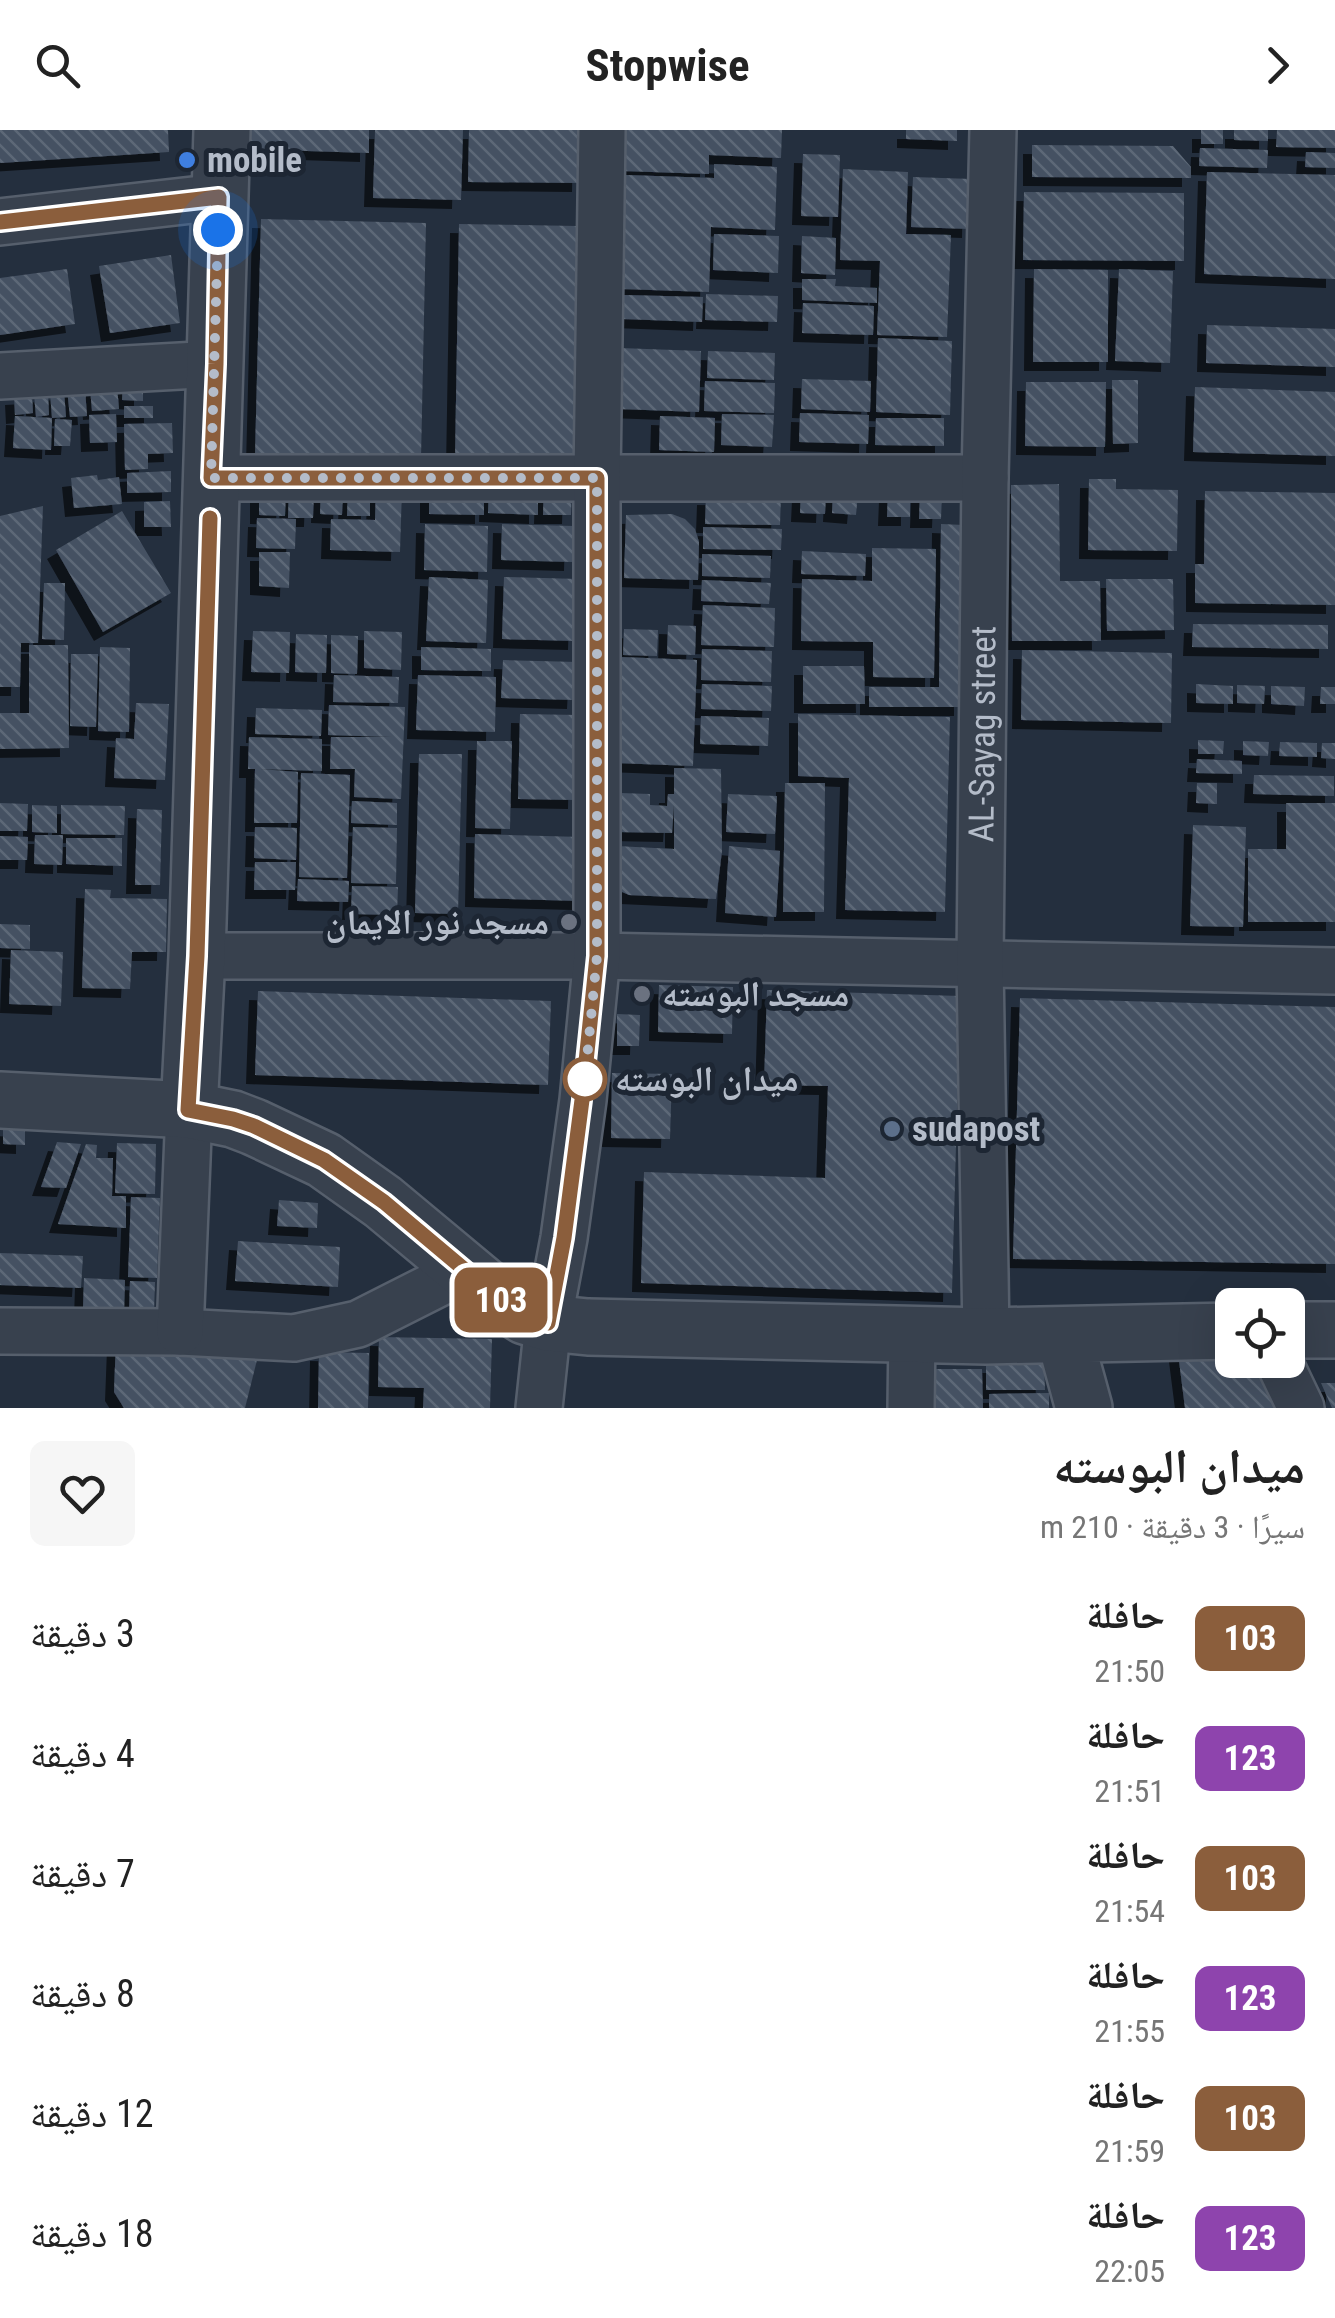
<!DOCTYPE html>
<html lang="ar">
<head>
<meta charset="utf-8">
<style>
  body { margin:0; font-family:"Roboto Condensed","Noto Naskh Arabic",sans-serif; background:#f6f6f6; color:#222; direction:rtl; height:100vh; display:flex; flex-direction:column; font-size:38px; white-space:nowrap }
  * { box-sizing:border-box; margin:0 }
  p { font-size:32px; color:#767676 }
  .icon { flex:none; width:55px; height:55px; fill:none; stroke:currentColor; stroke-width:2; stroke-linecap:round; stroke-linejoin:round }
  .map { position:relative; height:1278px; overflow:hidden; direction:ltr }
  .sheet { display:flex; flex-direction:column; background:#fff; flex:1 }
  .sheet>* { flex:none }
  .badge { padding:0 20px; border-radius:15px; font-size:35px; line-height:65px }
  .buttons { position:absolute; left:1215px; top:1158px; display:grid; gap:20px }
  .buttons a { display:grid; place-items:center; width:90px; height:90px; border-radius:15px; background:#fff; box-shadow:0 10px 40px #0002; font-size:50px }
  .you { position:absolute; width:50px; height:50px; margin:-25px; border:8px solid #fff; border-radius:50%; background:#1a73e8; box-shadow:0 0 0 15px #1a73e833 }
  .map>.badge { position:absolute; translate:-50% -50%; box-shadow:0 0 0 5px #fff }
  .round { display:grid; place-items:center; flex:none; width:105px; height:105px; border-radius:15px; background:#f6f6f6 }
  .headline { display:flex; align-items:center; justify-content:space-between; height:170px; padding:0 30px }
  h1 { font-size:48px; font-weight:700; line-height:75px }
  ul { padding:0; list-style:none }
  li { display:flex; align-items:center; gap:30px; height:120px; padding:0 30px }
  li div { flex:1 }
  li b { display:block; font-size:38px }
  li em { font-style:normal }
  li .badge { min-width:110px; font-weight:700; text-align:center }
  header { display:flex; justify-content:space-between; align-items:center; height:130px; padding:0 30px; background:#fff; font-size:45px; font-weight:700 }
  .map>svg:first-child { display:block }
  .building { fill:url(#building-back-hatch); filter:url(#shadow) }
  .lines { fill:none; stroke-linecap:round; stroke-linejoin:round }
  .minor-casing { stroke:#565f6c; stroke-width:50 }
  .tertiary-casing { stroke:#565f6c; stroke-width:60 }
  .minor { stroke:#38414e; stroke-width:45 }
  .tertiary { stroke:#38414e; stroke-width:55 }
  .line-casing { stroke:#fff; stroke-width:22 }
  .line { stroke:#8b5e3c; stroke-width:15 }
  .walk { stroke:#b4bcc9; stroke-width:10; stroke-dasharray:0 18 }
  .shop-dot { fill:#3f7fe0; stroke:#1d2633; stroke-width:4 }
  .worship-dot { fill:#6b7280; stroke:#1d2633; stroke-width:4 }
  .stop-dot { fill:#fff; stroke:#8b5e3c; stroke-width:5 }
  .service-dot { fill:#5c6f8a; stroke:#1d2633; stroke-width:4 }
  .labels { text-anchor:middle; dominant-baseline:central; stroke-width:10; stroke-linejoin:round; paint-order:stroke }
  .poi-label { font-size:35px; font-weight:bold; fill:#b4bcc9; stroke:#1d2633; text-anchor:start }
  .street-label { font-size:35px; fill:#b4bcc9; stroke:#1d2633 }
  .stop-label { font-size:35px; font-weight:bold; fill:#b4bcc9; stroke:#1d2633; text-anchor:start }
</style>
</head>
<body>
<header><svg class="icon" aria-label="forward" viewBox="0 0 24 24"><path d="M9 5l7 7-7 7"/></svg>Stopwise<svg class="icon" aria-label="search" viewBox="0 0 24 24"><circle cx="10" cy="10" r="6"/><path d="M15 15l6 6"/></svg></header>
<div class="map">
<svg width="1335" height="1278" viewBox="0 0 1335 1278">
  <defs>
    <pattern id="building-back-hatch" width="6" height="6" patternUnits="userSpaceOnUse" patternTransform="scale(2.5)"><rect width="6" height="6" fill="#455162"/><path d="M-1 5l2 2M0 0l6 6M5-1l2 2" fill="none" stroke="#5d6877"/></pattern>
    <filter id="shadow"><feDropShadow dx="-9" dy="9" stdDeviation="0" flood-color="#0009"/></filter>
  </defs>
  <rect width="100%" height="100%" fill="#242f3e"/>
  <path class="building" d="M0,0H168L169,22L0,33Z
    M250,0H369V23L249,19Z
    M375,0H463L461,70L373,68Z
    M469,0H582L581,53L468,52Z
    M625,0H782L781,28L709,25V44L623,41Z
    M906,0H957V11L906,9Z
    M1201,0H1223V14H1201Z
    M1234,0H1268V11L1234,10Z
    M1277,0H1335V18L1276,17Z
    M1032,15L1173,16L1191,37V48L1032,47Z
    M1200,18L1268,20L1267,38L1199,36Z
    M1306,22L1335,23V38L1305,37Z
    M803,24L840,25L838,87L801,86Z
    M714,34L777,37L775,100L711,97L709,162L622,159L626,45L714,48Z
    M843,39L908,42L906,104L951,105L947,207L877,205L880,131L840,130Z
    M1207,42L1335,45V149L1204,144Z
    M913,47L972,49L971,99L911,97Z
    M1024,62L1184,63V131L1023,130Z
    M261,89L426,93L421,329L255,326Z
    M459,94L577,96L573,331L455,330Z
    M714,104L779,106L778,143L713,140Z
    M802,106L836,108L835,145L801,143Z
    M171,125L180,193L110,203L99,136Z
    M67,139L75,194L0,205V148Z
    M1034,139L1108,140V232H1033Z
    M1119,139L1173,141L1170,233L1115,231Z
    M802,149H836L835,156L877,158V173L802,170Z
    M706,164L778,166L777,192L705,190Z
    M624,165L703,167L702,192L623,189Z
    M803,173L874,176L873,205L802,203Z
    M1207,195L1335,199V237L1206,233Z
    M878,208L952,211L950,285L876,282Z
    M620,218L701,221L699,282L619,279Z
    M708,221L775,223L774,250L707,248Z
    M802,249L871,251L870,282L801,279Z
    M1112,250H1138V313L1113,314Z
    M123,251L143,252V271L122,270Z
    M705,251L775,253L774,283L704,281Z
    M1026,252H1106L1105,317L1025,316Z
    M117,256L119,279L92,281L90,258Z
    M1195,257L1335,262V326L1193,322Z
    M85,258L87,286L70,287L67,259Z
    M64,261L66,287L52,288L50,262Z
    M48,263L49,285L36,287L34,264Z
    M32,265L33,283L15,285L14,266Z
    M124,276H153V288H124Z
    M800,283L869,285L868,314L799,312Z
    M116,284L117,312L90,313L89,285Z
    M722,284L774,285L772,317L721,315Z
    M15,286L52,288L51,320L13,318Z
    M660,286L715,288L714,322L659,320Z
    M876,288H944V316L875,315Z
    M55,289L72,290L70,316H54Z
    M172,293L173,323L148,324V339L125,340L124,294Z
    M171,341V362L127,363V343Z
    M97,345L98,350L119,347L122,374L74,378L71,348Z
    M1089,349H1116V359L1178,360L1177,421L1088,420Z
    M429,352L484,354V385L429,384Z
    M544,353H572L571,385H543Z
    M1059,354L1060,451H1100L1101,511H1012L1011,355Z
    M259,356H286L285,386L259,385Z
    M489,356L538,358V385L488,383Z
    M289,357L314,358L313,388H288Z
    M321,358L343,359L342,385L320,384Z
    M348,358L370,359V386H347Z
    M376,358L402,359L400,422L330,420L331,389L375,390Z
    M801,361L826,362L825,384L800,383Z
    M1205,361L1335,363V475L1195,473V434H1204Z
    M833,362L858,363L856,385L832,383Z
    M888,362H910V387H887Z
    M920,364H942L941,389H919Z
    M706,366L781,367L780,395L705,394Z
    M170,371L171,397H144V372Z
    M43,376L38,513H21L20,557H0V386Z
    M122,381L171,463L103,502L56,420Z
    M672,384L685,389L695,399L699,412L698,450L624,448L626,385Z
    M257,388L296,389L295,419L256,418Z
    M425,394L488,396L487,442L424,440Z
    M502,394L574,396L573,432L501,430Z
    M941,394L964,395L963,577H869V557H939Z
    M703,397L782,399L781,420L703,419Z
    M872,418L936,419L934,548L873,547V512L801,511L802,449L872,451Z
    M802,421L866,424L865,446L801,444Z
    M259,422H290L289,458L259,456Z
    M702,424L771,426L770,448L702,446Z
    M429,447L488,450L486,513L426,511Z
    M504,447L579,449L577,511L502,509Z
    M1106,449H1173L1174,500L1107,501Z
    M702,450L771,453L769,474L701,471Z
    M44,453H65L64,510L42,509Z
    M703,475L775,478L774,517L701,515Z
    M1193,494L1328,495V519L1192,517Z
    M668,495L696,496L695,525L667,524Z
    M624,499L658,500L657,526L623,525Z
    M253,501L290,502L289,543L251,542Z
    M364,501L402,502L401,540L364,538Z
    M296,504L327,505L326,543L295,542Z
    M331,505L358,506L357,544L331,543Z
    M29,515H68L69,618L0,619V583H29Z
    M100,517L130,518L129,602L98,601Z
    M421,517L491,519V541L421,540Z
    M702,519L772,521L771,552L701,550Z
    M1022,520L1172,523L1171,593L1021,590Z
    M71,524H98L96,597L70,596Z
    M620,527L697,530L693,636L616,633Z
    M503,530L578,532L576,570L501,568Z
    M803,536H864L865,574H803Z
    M334,545L399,547L398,573L333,572Z
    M418,545L496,547L495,602L416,600Z
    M702,554L772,556L771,581L701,579Z
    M1196,554L1233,556V574L1196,573Z
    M1237,555L1265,556L1264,574L1237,573Z
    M1271,556L1305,557L1304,576L1271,574Z
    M1321,557H1335V574H1320Z
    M136,573L169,574L165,650L114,648L116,608L134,609Z
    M329,575L405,577L401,669L354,667L355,639H330L331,607H392L328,605Z
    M256,578L322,580L321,606L255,604Z
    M520,584L579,585L577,670L518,669Z
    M798,584L950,587L945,782L845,780L849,648L798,646Z
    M701,586L769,588L768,616L700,614Z
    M249,607L322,609V641L260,639L298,642L297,693H254L255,639H248Z
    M1198,610L1224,611L1223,624H1198Z
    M477,611H512L510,699L475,698Z
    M1243,611L1269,612L1268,626L1243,625Z
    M1280,612L1317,613V627L1279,626Z
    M1322,613H1335V629L1321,628Z
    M419,624H462L458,784L415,783Z
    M1197,629L1242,631V644L1196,643Z
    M674,638L721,639L722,721L716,769L629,765L620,761L616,752L617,716L674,719V675L672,703L618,702L620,663L650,664V675L667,676L668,664H674Z
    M301,643L350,645L347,748L299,747Z
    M1254,645L1334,646V666L1253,664Z
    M785,653H825L824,782H783Z
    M1197,653H1217V674L1196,673Z
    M728,664L777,666L775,704L726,702Z
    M352,671L397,673V695L351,693Z
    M0,673L28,674L27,701H0Z
    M1286,673H1335V792H1248V719H1286Z
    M32,675L57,676V703L32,702Z
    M61,675L125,676L124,705L61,704Z
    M137,679L162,680L160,755H135Z
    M1193,695L1246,697L1243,797L1190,796Z
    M255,697L297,698L296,730L254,728Z
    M353,697L397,698L396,754L351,753Z
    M475,704L582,707L581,771L474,768Z
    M35,705H63L62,735L34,734Z
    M0,706L28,707L27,730H0Z
    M66,708H122V736L66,734Z
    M729,716L780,721L776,787L725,783Z
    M255,732H296L295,760H254Z
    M298,749L349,751L348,772L297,771Z
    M352,756L398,757L397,785L351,784Z
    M85,759L111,760L110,768L167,769L166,822H132L130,859L82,858Z
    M0,794L30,795V819L0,818Z
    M11,820L63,822L61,876L9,874Z
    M659,855L733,857L732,904L658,902Z
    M767,860L960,866L952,1163L641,1153L644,1042L825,1048L828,956L764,955Z
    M258,861L551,871L548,955L255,945Z
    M1020,868L1335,877V1134L1013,1129Z
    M617,884L640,885L639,916H617Z
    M612,943L672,944L670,1009L611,1008Z
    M3,997L25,998V1015L3,1014Z
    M57,1012L81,1014L66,1058L41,1057Z
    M117,1013L156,1014L155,1064L115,1063Z
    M86,1014L97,1015L96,1028H113L112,1066H126V1098L58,1094Z
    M131,1067L160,1068L157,1148L128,1147Z
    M279,1070L318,1073L317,1098L277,1096Z
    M238,1111L340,1117L338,1157L235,1151Z
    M0,1123L83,1126L81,1158L0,1155Z
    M84,1148L125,1150L124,1181L83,1179Z
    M130,1151L155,1152L154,1182H129Z
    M379,1207L492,1209L490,1278H423L424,1258L378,1257Z
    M116,1210L261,1214L245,1278H124L114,1262Z
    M319,1222L369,1223L368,1278H318Z
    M1232,1222V1230H1274L1294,1278H1185L1178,1223Z
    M986,1234H1044L1045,1260H986Z
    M933,1239H982L983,1278H933Z
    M1321,1253H1335V1278H1332Z
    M1049,1263V1278H989V1264Z"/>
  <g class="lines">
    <g class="minor-casing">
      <g id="minor">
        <path d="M0,92L219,67"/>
        <path d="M0,246L216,234"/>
        <path d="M211,348H985"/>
        <path d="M197,826H597L1335,841"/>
        <path d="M0,1201L180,1202L294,1208L358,1194L465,1140"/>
        <path d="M180,1202L189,980"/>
        <path id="s1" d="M986,1206L980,834L985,348L993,0"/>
        <path d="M1278,1230L1301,1278"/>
        <path d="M539,1278L548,1193L564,1108L583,970L597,826V349L602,0"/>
        <path d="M911,1278L912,1204"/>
      </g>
    </g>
    <g class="tertiary-casing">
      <path id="tertiary" d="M0,970L189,980L233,989L254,997L324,1030L383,1072L503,1172L525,1186L548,1193L588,1197L986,1206L1232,1201
        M189,980L197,826L222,0
        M1288,1200H1335
        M1064,1205L1084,1278"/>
    </g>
    <use href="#minor" class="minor"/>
    <use href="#tertiary" class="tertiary"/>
  </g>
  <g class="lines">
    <g class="line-casing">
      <path id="line" d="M0,92L219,67L216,234L211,348H597V826L582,970L564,1108L548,1193L525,1186L503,1172L384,1072L324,1030L254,996L233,989L188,980L197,826L210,388"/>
    </g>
    <use href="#line" class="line"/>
    <path class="walk" d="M218,100L211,348H597V826L585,949"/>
  </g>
  <circle class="shop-dot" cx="187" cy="30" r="10"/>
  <g class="worship-dot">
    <circle cx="569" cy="792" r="10"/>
    <circle cx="642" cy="864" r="10"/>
  </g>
  <circle class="stop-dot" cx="585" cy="949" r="20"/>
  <circle class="service-dot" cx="892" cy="999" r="10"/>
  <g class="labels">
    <g class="poi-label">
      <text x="207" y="30">mobile</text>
      <text x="549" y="792" text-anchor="end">مسجد نور الايمان</text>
      <text x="662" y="864">مسجد البوسته</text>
      <text x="912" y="999">sudapost</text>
    </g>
    <g class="street-label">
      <text stroke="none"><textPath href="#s1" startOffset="602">AL-Sayag street</textPath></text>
    </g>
    <g class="stop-label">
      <text x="615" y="949">ميدان البوسته</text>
    </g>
  </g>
</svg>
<div class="buttons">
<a><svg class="icon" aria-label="locate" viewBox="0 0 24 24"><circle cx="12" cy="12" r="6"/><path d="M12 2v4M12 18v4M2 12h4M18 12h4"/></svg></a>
</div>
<div class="you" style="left:218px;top:100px"></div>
<b class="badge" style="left:501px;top:1170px;background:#8b5e3c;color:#fff">103</b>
</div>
<section class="sheet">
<div class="headline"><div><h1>ميدان البوسته</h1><p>سيرًا · 3 دقيقة · 210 m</p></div><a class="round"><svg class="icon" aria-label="heart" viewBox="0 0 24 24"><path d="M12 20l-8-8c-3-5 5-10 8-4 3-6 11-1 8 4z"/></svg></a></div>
<ul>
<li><span class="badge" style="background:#8b5e3c;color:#fff">103</span><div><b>حافلة</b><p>21:50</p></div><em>3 دقيقة</em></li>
<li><span class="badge" style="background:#8e44ad;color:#fff">123</span><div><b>حافلة</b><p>21:51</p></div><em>4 دقيقة</em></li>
<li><span class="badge" style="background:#8b5e3c;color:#fff">103</span><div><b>حافلة</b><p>21:54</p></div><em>7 دقيقة</em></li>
<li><span class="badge" style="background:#8e44ad;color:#fff">123</span><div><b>حافلة</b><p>21:55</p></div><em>8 دقيقة</em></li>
<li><span class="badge" style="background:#8b5e3c;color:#fff">103</span><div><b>حافلة</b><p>21:59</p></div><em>12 دقيقة</em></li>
<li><span class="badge" style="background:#8e44ad;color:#fff">123</span><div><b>حافلة</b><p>22:05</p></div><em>18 دقيقة</em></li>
</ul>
</section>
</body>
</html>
